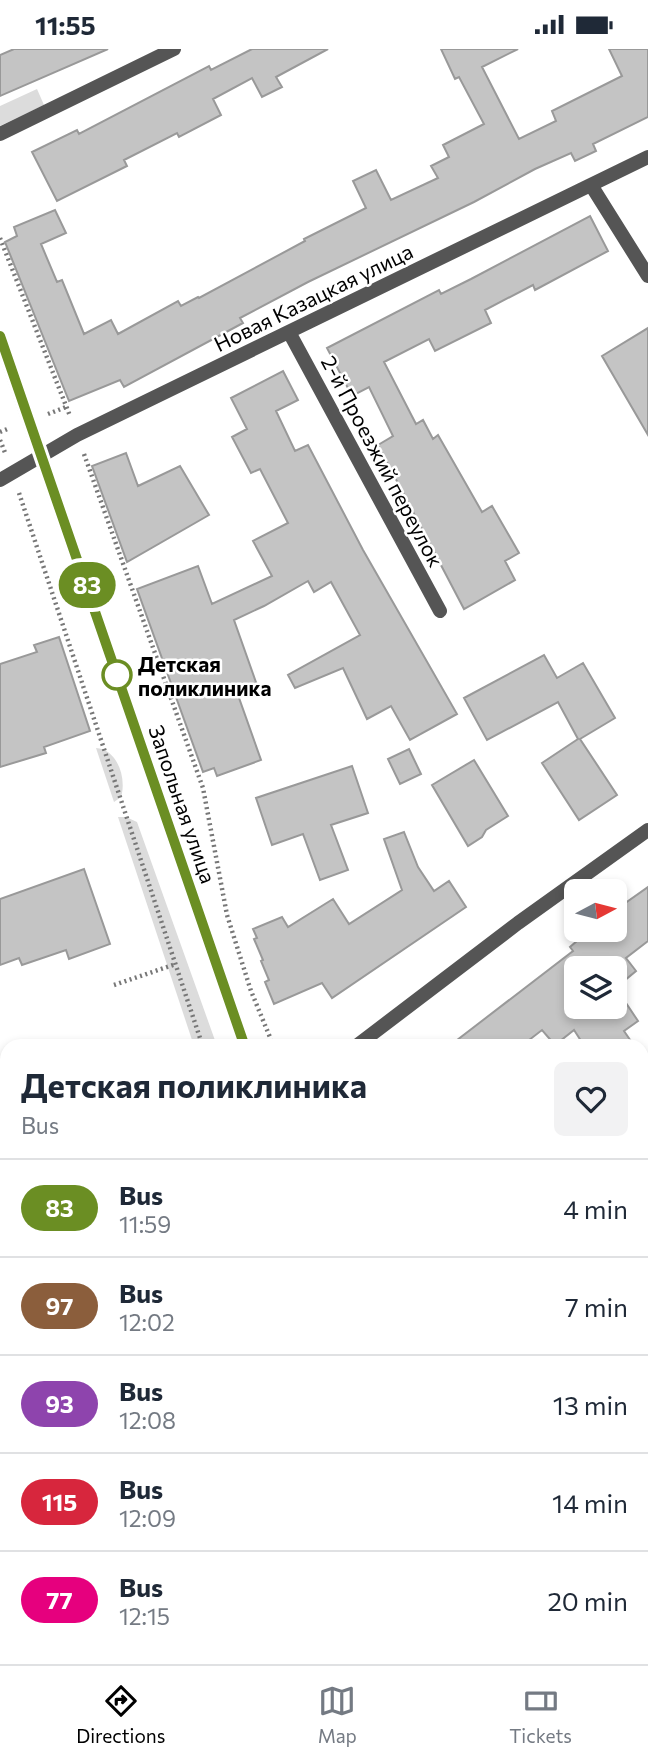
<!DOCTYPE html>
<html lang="en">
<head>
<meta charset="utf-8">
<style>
  body { margin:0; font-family:Commissioner,sans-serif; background:#f2f2f3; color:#1f2937; height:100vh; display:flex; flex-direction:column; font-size:26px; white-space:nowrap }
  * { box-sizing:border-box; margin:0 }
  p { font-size:23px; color:#747a83 }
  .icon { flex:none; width:38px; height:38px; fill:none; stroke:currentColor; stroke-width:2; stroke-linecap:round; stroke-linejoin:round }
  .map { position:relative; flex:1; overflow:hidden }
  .sheet { position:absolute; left:0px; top:990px; width:649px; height:625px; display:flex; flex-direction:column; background:#fff; border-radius:21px 21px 0 0; box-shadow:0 4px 10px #0003 }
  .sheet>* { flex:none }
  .badge { padding:0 14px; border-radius:23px; font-size:24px; line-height:46px }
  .needle { width:46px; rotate:83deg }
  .controls { position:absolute; left:564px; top:830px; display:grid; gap:14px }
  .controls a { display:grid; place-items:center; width:63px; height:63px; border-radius:10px; background:#fff; box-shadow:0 4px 10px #0003; font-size:35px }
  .map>.badge { position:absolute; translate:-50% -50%; box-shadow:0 0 0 4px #fff }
  .round { display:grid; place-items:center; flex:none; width:74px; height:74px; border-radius:10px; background:#f2f2f3 }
  .headline { display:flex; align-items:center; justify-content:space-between; height:119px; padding:0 21px }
  h1 { font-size:33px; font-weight:700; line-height:52px }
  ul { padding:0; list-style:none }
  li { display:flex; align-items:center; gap:21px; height:98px; padding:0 21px; border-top:2px solid #e0e1e3 }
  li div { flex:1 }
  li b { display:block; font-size:26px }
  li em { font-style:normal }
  li .badge { min-width:77px; font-weight:700; text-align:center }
  .status { display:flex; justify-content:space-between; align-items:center; height:49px; padding:0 35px; background:#fff; direction:ltr }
  .status svg { height:19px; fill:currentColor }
  .tabs { display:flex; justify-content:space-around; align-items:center; height:98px; border-top:2px solid #e0e1e3; background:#fff; font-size:19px; color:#747a83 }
  .tabs a { display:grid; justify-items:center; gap:4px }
  .tabs .active { color:#000 }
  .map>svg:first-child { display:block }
  .green { fill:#dcdcdc }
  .building { fill:#c4c4c4; stroke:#999; stroke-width:2; fill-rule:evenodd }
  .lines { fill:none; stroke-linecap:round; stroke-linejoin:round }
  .path { stroke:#777; stroke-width:4.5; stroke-dasharray:2 3.5; stroke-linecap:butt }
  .street { stroke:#555; stroke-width:14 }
  .secondary { stroke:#222; stroke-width:14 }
  .line-casing { stroke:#fff; stroke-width:16 }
  .line { stroke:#6b8e23; stroke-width:10 }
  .stop-dot { fill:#fff; stroke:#6b8e23; stroke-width:3.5 }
  .labels { text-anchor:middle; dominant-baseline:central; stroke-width:5; stroke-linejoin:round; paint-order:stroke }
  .street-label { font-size:21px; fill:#000; stroke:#fff }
  .stop-label { font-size:21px; font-weight:bold; fill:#000; stroke:#fff; text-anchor:start }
</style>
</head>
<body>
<div class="status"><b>11:55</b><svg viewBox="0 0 49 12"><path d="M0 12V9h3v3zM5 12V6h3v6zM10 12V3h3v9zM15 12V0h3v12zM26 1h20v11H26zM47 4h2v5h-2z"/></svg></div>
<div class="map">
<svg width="648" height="1615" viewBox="0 0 648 1615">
  <rect width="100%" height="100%" fill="#fff"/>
  <path class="green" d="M37,40L44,56L0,77V57Z
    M96,699C117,700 127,729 121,748L114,753Z
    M118,768H126L137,773L217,997H194Z"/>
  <path class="building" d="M14,0H108L0,47V6Z
    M252,0H328L276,28L282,38L262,48L252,29L213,50L221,66L179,88L177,84L124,111L127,117L57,152L32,103L77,81L79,85L209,17L211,21Z
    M441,0H518L482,18L519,90L556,72L552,62L622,27L609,0H648V68L593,95L596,102L575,112L571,104L535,120L474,153L308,233L240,269L243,274L124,338L120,331L69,352L5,193L17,187L14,178L55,161L66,184L41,195L57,233L62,231L84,285L111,271L118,285L178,252L181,257L198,248L199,249L305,192L304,190L366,159L353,132L376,121L391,151L438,129L431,117L449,108L443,96L484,75L459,28L455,30Z
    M590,167L608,202L535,241L533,236L485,261L491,274L435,302L429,290L384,313L416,375L423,371L433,390L438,386L482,463L492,457L519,504L505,512L515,531L464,560L378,396L393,387L369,338L352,347L327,299L439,241L441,245L471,230Z
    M648,279V386L602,307Z
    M283,322L298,351L276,362L295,402L308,396L363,501L457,665L410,691L391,657L367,670L343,619L295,639L288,626L360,586L331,533L314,543L308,532L264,557L234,571L258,639L238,646L261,711L217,727L214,719L203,723L137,540L198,517L212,555L272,527L253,492L288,474L260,420L251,424L232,388L247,380L231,349Z
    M126,404L138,437L180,417L209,466L127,513L92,417Z
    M59,588L90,682L44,698L46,704L0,718V615L37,603L34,596Z
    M544,606L557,629L583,614L615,669L580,690L617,746L579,771L542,714L578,690L558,653L487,691L464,649Z
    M409,700L421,725L400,735L388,710Z
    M474,711L508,767L486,781L482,788L468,797L432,736Z
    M352,717L368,764L331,776L348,821L320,831L303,785L272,796L256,749Z
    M404,783L418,818L434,842L449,832L466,858L332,949L322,934L274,955L265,933L269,931L261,912L263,911L254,890L257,889L253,880L282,868L288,878L333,850L349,875L402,841L384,790Z
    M84,820L110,895L69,910L66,901L22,916L19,909L0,916V850Z
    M648,838V892L626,909L636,922L618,937L620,940L618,942L638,972L624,982L635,998H585L574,981L555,996L542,981L520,998H448L573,902L570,898L591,880H614V862ZM576,919H614V957H576Z"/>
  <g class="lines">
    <path class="path" d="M0,189L70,367
      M48,365L66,358
      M0,383L10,379
      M0,391L6,406
      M84,405L203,739L227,866L251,942L274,998
      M19,444L203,998
      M114,936L176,915
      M0,1199L7,1195
      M0,1303L7,1298
      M642,1503L648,1510
      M642,1604L648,1611"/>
    <path class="street" d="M0,85L174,0
      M591,136L648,227
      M289,283L440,562
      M0,431L77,386L648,108
      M355,998L518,874L648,781
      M642,1286L648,1282
      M272,1615L281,1608"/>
    <path class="secondary" d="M0,288L245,998
      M0,1267L7,1261
      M642,1559L648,1567"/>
  </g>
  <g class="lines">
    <g class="line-casing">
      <path id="line" d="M0,287L245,998"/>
    </g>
    <use href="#line" class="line"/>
  </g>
  <circle class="stop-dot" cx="117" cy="626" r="14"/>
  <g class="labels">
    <g class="street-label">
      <text transform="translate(313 248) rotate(-26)">Новая Казацкая улица</text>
      <text transform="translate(383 412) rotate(62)">2-й Проезжий переулок</text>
      <text transform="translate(183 755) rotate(71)">Запольная улица</text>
    </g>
    <g class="stop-label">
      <text x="138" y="614">Детская<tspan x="138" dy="24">поликлиника</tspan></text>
    </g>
  </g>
</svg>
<div class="controls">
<a><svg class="needle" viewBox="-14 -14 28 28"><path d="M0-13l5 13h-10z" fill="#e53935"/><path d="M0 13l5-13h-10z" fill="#747a83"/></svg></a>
<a><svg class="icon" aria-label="layers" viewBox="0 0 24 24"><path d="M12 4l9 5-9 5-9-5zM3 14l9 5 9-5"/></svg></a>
</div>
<b class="badge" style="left:87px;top:536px;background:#6b8e23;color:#fff">83</b>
<section class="sheet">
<div class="headline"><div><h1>Детская поликлиника</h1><p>Bus</p></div><a class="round"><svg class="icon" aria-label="heart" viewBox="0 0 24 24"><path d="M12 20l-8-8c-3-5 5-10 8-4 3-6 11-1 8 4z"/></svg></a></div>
<ul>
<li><span class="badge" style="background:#6b8e23;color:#fff">83</span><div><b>Bus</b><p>11:59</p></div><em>4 min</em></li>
<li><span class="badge" style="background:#8b5e3c;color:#fff">97</span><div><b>Bus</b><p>12:02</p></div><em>7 min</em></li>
<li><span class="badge" style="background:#8e44ad;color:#fff">93</span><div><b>Bus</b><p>12:08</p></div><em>13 min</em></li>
<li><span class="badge" style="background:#d7263d;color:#fff">115</span><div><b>Bus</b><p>12:09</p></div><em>14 min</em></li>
<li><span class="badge" style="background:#e6007e;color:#fff">77</span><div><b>Bus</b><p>12:15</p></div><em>20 min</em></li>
</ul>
</section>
</div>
<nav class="tabs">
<a class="active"><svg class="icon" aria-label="directions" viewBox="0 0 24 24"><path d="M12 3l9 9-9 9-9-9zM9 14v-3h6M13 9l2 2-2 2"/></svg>Directions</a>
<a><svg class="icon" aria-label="map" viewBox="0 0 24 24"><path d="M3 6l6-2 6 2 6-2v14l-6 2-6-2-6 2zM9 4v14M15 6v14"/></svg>Map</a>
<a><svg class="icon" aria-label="tickets" viewBox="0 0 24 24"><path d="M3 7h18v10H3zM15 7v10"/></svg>Tickets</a>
</nav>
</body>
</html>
